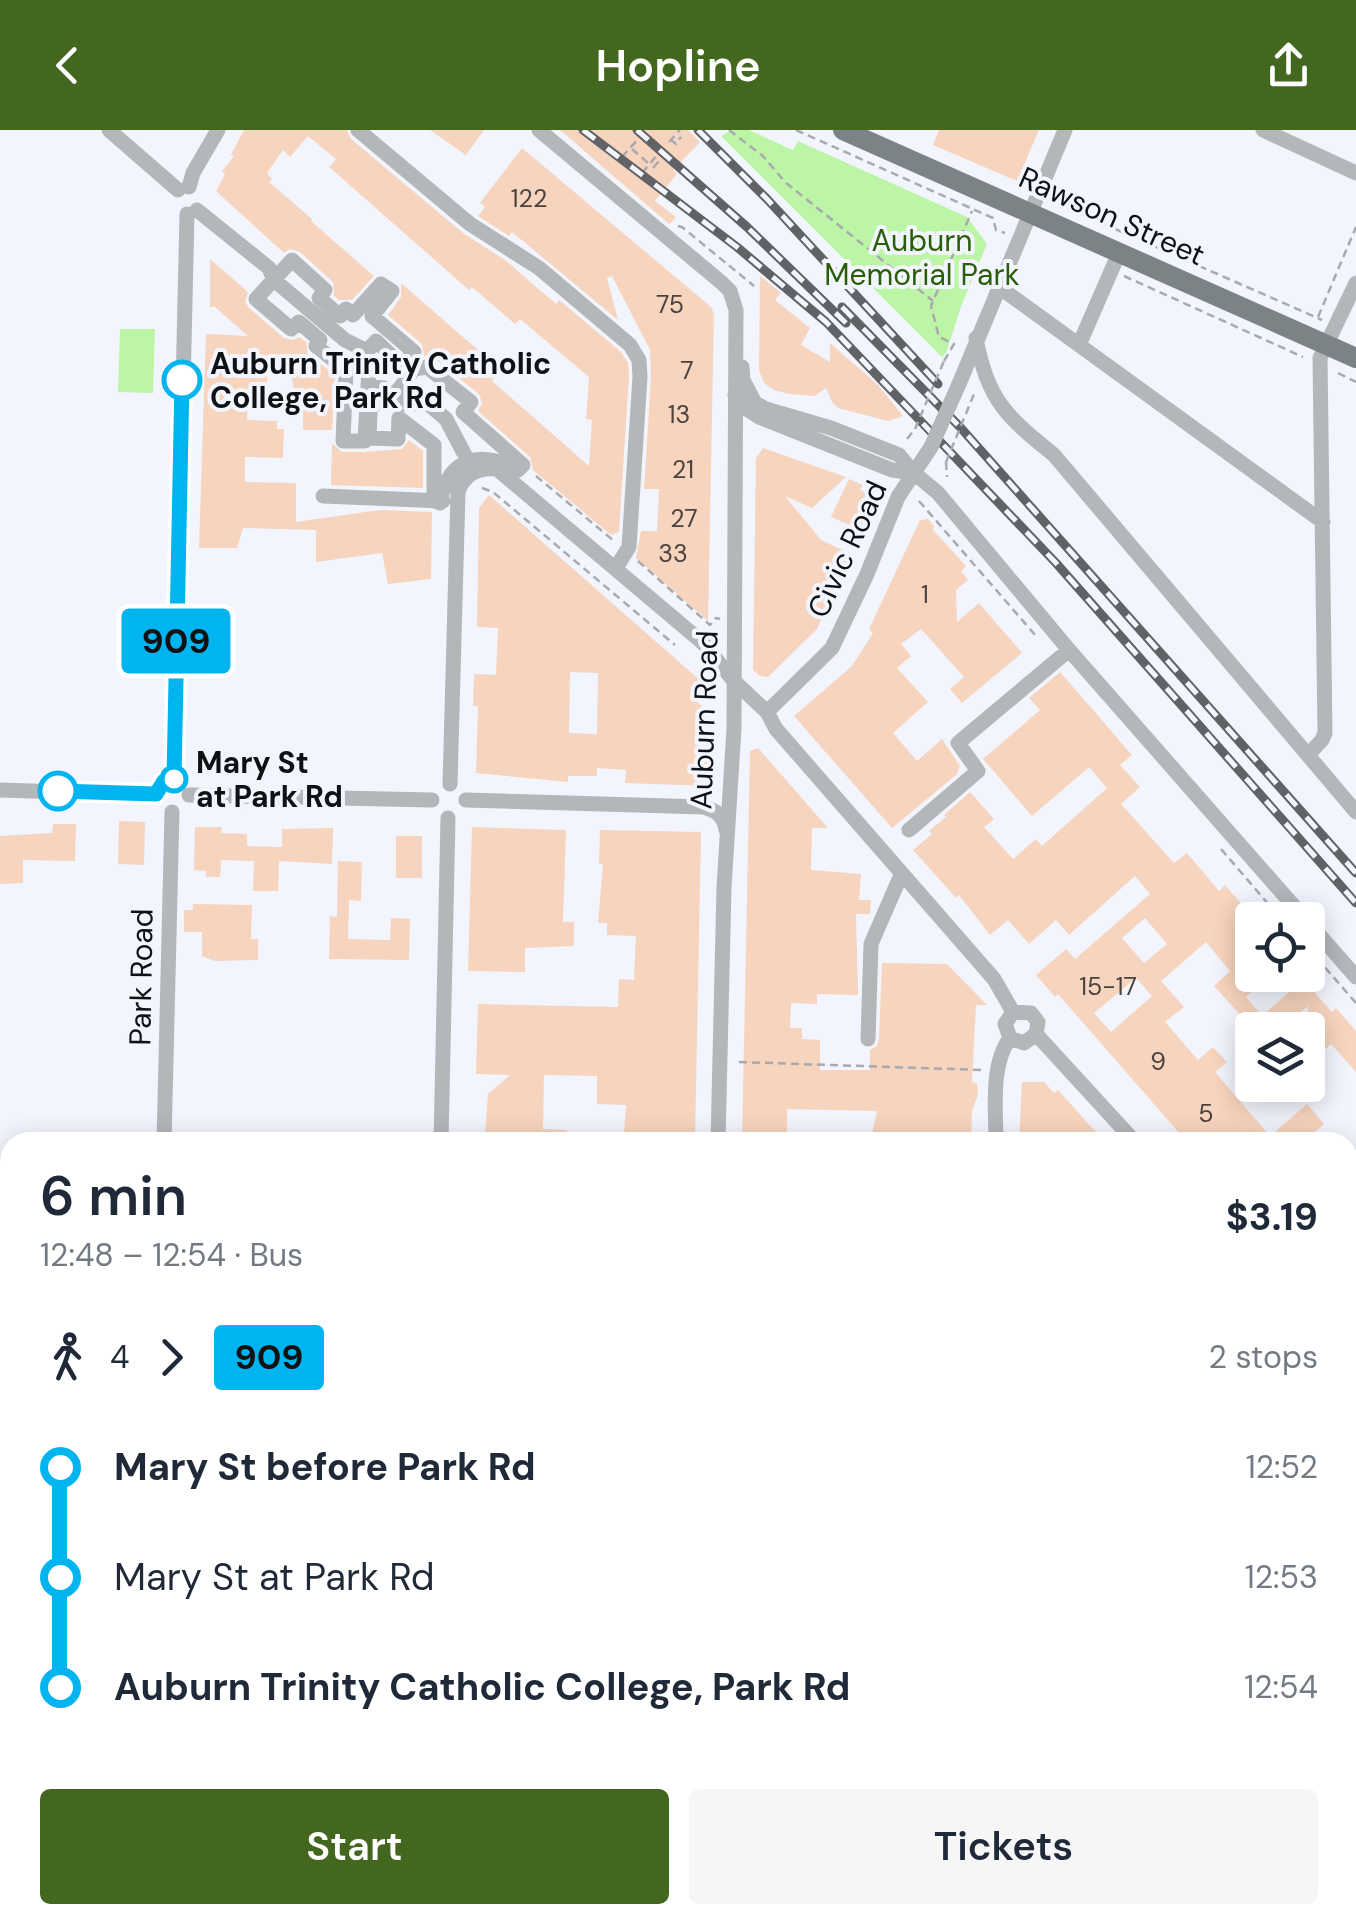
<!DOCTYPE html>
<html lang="en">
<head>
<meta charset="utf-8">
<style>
  body { margin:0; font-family:"DM Sans",sans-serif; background:#f6f6f7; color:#1f2937; height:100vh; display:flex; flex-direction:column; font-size:38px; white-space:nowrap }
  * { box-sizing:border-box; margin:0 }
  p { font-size:32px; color:#747a83 }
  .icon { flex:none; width:55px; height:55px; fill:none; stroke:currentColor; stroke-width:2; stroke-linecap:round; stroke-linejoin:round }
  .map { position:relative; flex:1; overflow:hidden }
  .side { position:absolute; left:0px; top:1002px; width:1358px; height:792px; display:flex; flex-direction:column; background:#fff; border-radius:30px 30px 0 0; box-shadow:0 5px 25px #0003 }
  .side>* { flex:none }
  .badge { padding:0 20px; border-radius:8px; font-size:35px; line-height:65px }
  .buttons { position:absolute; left:1235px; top:772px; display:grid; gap:20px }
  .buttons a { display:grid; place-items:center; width:90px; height:90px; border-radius:10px; background:#fff; box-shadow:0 5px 25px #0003; font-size:50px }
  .map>.badge { position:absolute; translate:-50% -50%; box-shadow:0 0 0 5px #fff }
  .legs { display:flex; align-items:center; gap:15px; height:110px; padding:0 40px; font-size:32px }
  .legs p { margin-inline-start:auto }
  .summary { display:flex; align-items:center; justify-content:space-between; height:170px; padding:0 40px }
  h1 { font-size:55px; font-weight:600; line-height:75px }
  .action { display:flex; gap:20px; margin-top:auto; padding:20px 40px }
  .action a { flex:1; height:115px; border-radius:10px; background:#44671f; color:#fff; font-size:40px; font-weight:600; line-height:115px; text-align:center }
  .action a+a { background:#f6f6f7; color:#1f2937 }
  ul { padding:0 40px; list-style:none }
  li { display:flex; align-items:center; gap:35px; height:110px; font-size:38px }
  li i { display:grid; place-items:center; width:15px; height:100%; margin:0 12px; background:currentColor }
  li i::after { content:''; width:25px; height:25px; margin:-12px; border:8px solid; border-radius:50%; background:#fff }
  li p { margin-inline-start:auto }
  li:first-child i { background:linear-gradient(#0000 50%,currentColor 0) }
  li:last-child i { background:linear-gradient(currentColor 50%,#0000 0) }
  header { display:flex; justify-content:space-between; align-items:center; height:130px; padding:0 40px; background:#44671f; color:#fff; font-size:45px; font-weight:600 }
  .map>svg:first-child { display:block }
  .green { fill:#bcf5a5 }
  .building { fill:#f7d4be; fill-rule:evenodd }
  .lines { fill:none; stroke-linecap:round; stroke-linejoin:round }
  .path { stroke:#a8aab0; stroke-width:2.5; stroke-dasharray:8 5; stroke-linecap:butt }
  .minor { stroke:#b3b7b9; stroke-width:15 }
  .major { stroke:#7c8387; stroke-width:20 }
  .rail-casing { stroke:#606266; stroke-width:9 }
  .rail { stroke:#f2f5fd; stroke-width:5; stroke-dasharray:15; stroke-linecap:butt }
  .path-bridge { stroke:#a8aab0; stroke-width:2.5; stroke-dasharray:8 5; stroke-linecap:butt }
  .minor-bridge { stroke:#b3b7b9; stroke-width:15 }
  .line-1-casing { stroke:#fff; stroke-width:22 }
  .line-1 { stroke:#00b5ef; stroke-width:15 }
  .stop-1-dot { fill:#fff; stroke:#00b5ef; stroke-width:5 }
  .labels { text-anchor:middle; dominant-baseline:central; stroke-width:8; stroke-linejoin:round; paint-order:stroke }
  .number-label { font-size:25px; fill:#4a423e }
  .street-label { font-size:30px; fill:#101114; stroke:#f2f5fd }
  .park-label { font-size:30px; fill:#2a5d08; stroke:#f2f5fd }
  .stop-label { font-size:30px; font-weight:bold; fill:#101114; stroke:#f2f5fd; text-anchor:start }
</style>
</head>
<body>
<header><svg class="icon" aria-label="back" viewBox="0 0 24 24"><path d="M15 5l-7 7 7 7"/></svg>Hopline<svg class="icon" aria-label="share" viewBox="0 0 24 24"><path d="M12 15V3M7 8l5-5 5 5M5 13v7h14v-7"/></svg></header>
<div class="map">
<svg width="1356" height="1794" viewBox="0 0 1356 1794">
  <rect width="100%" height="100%" fill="#f2f5fd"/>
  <path class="green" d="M732,0H749L793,20L798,11L967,87L987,114L962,174L946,223L942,227L721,6Z
    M120,199H155L153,263L118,262Z"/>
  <path class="building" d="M244,0H347L351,9L463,103L505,130L556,174L559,170L621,222L628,233L629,247L619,402L611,405L533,340L530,327L478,281L482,273L479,264L434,228L424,226L422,214L388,185L401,167V153L501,240L492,251L589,336L592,290L586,289L589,247L520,189L515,194L472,157L469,160L329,37L336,29L308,6L290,27L283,20L267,43L272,49L269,52L312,89L311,91L374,146L352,170H339L334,166L333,152L300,122L290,119L284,123L216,61L225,44L222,41L234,26L231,25Z
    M430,0H484L466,25Z
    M560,0H688L700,12L673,40L677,44L655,71L676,87L669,94Z
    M939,0H1039L1017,51L933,15Z
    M522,18L711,177L714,184L708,491L636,428L641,401H657L659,359H644L651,248L650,220L612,146L607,148L618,190L512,102L509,106L478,86L485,77L480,73Z
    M210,129L248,162L245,172L249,178L284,208L293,210L299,207L306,212L308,224L335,245L332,300H303V275L296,270L292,248L268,226L267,265L248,264L247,290L277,291V299H284L283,328L245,327V352L296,353V392L379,380L432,382L431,449L388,454L382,423L316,432V400L243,398L237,418H199L206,204L248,206L215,177H210Z
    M760,146L781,163L775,170L810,198L801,215L830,232V213L878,255L903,286L888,291L838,278L832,272L826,258L815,266L789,264L774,260L764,253L759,240Z
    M409,310L423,321V358L331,355L332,313L342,322H365L402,319Z
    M763,318L846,347L812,378L785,366L821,410L851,424L817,499L768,547L760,546L753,540L756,328Z
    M849,349L863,355L860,360L878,368L859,399L831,387Z
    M489,365L702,552L691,567L711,584L709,656L625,653L626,640L597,638V646H568V652L476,643L478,576H473L474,544L496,545L498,498L477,497L479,378ZM570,542L598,543L597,604L569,603Z
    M928,389L934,396L933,400L966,436L961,441L968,450L956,460L957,492L979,473L1022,523L962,573L950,559L964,547L921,499L901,514L911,526L897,538L928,572L893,603L917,631L942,609L960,636L956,645L892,698L794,586L852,536L873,503L869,499L920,390Z
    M1060,542L1132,625L1120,635L1140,657L1121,674L1174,733L1187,723L1219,761L1225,755L1245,778L1239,783L1252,804V845H1271L1246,867L1262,886L1289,862L1274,845H1306L1319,859L1315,863L1332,882L1336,878L1356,901V942L1331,914L1308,935V876L1280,900H1254L1214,856L1230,841L1206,812L1161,851L1184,877L1165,892L1198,930L1213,917L1227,932L1215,942L1270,1006L1307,974L1324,994L1303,1012H1187L1058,864L1055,867L1036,845L1066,819L1075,829L1150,764L1135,746L1069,805L1056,790L1029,814L1008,790L990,805L959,765L956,768L913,720L932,704L929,701L946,687L944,685L970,662L994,689L984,697L1013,729L1036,709L1042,716L1107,658L1089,637L1032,686L983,629L1040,580L1029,568ZM1145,788L1167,814L1144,833L1122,808ZM1136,848L1152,866L1111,902L1094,883Z
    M758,618L828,698H812L811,740L861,744L859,770H871L870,784H856L858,865L817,864V874L791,873L790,898H802V909L820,910V940H870V920L877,916L879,909L882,833L947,834L987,875H976L972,952L977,953L978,964L972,981L971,1012H870L877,981L787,979V1012H742L750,621Z
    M119,691L145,692L144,735L118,734Z
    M53,694H76L75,731L23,730V753L0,754V706L52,703Z
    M195,697H222L221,703L247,704V716L282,717V699L333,698L332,734L279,731L278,761H253L254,731L221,730L220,747H206V741L194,740Z
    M472,697L566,700L563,792H574V816L525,818V842L468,841Z
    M600,700L701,702L695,1012H659V1005H624L626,975L597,974V946L544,945L543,999L567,1000V1012H508V1002H485L488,964L510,945L476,944L478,874L618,877L619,849L634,850L636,806L607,805V793H598L603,734H599Z
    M396,706H422V748H396Z
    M338,731L362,732L361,771L349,770L348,809L390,810L391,788L410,789L409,830L329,829L330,786L337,787Z
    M193,774L252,775L251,809H258V830L215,831L202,826V802H184V780H193Z
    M1022,952H1044L1054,963L1058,960L1105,1012H1019Z"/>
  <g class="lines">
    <path class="path" d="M729,0L763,26L785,52L933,171
      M796,0L993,88L996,100L1005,103
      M670,9L676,14L681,7
      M669,12L680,0
      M632,19L648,33
      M622,27L639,8
      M653,38L658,32L654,28
      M642,43L658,24
      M1056,73L1322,190
      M678,96L682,97L754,156
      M1124,146L1303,227
      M1318,187L1356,97
      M944,231L954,214L939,207L931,176L972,81
      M1338,243L1356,252
      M907,309L915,299
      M946,332L947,347
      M536,346L614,411
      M482,358L493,362L675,515
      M919,371L1036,506
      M638,431L710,495L716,488L720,489
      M1221,719L1282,790
      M1308,818L1356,873
      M739,932L982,940
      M1348,1070L1356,1062"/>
    <path class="minor" d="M109,0L178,60
      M358,0L470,94L539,138L630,215L639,230L640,247L629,417L616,438
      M539,0L722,153L730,161L736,180L734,599L724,757L718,1012
      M1263,0L1356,43
      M189,57L193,43L218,0
      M197,80L269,138L274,150L345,210L367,221
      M292,130L325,160L319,168L340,186L346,179L353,185L381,154L392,161L372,186L414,222L402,236L376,211L359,230L369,238L365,311H343L346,240L316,216L320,210L299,192L291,199L256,169Z
      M999,157L1323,392
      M976,208C987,270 1007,287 1054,325L1356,682
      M1079,215L1119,123
      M427,237L471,272L463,282L523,335L518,340C481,320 448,327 440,373L434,371V315L399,288L398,309L369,308L371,257L384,258V263H396L414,239Z
      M742,237L743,250L755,273L766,279L831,298L899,325L914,343L938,363L1069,520L1306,790
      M404,253L446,289L468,331
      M959,254L1065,0
      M735,265L742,276L759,287L892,340L914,343
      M374,273L428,274
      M323,366L443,371
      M767,582L832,518L867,444L898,367L931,317
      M1308,625L1322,610L1325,603L1320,228L1356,153
      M174,649L187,84
      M450,654L458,362C464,344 479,337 497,339L702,512L734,551L767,582L776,599L994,849L1013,882
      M0,660L156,665
      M189,665L432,670
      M466,670L704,677C717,681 724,686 726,700
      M909,700L978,641L958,613L1069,520
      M1308,792L1356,847
      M1013,882L1005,894L1010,908L1024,913L1036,904
      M1013,882L1031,883L1038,892L1036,904
      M1036,904L1135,1012
      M868,909L871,814L901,745
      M164,1012L172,682
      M441,1012L448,688
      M996,1012C996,981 990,935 1010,908
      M1348,1098L1356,1091
      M1348,1255L1356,1265
      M0,1262H10
      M0,1644H10
      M146,1794V1785
      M424,1794V1785
      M701,1794V1785
      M979,1794V1785
      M1256,1794V1785"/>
    <path class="major" d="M843,0L1356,228"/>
    <g class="rail-casing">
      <path id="rail" d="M583,0L737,117L826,192L1056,433L1356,773
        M637,0L747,97L846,193
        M698,0L767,69L938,254
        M842,177L960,297L1356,743"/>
    </g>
    <use href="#rail" class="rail"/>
    <path class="path-bridge" d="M915,299L944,231
      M946,332L974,264"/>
    <path class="minor-bridge" d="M931,317L959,254"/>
  </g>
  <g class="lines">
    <g class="line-1-casing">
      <path id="line-1" d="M58,661L156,664L164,651L174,649L182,250"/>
    </g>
    <use href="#line-1" class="line-1"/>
  </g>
  <g class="stop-1-dot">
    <circle cx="182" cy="250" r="18"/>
    <circle cx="174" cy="649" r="12"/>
    <circle cx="58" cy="661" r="18"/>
  </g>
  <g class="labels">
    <g class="number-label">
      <text x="529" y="68">122</text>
      <text x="670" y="174">75</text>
      <text x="687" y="240">7</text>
      <text x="679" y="284">13</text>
      <text x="683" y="339">21</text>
      <text x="684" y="388">27</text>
      <text x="673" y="423">33</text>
      <text x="925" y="464">1</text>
      <text x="1108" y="856">15-17</text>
      <text x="1158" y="931">9</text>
      <text x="1206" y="983">5</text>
    </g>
    <g class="street-label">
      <text transform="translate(1112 86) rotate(24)">Rawson Street</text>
      <text transform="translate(847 419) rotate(-65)">Civic Road</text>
      <text transform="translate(704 590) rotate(-88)">Auburn Road</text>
      <text transform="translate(141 847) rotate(-89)">Park Road</text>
    </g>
    <g class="park-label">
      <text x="922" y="110">Auburn<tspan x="922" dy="34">Memorial Park</tspan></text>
    </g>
    <g class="stop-label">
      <text x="210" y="233">Auburn Trinity Catholic<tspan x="210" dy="34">College, Park Rd</tspan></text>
      <text x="196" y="632">Mary St<tspan x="196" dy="34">at Park Rd</tspan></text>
    </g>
  </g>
</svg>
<div class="buttons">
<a><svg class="icon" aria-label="locate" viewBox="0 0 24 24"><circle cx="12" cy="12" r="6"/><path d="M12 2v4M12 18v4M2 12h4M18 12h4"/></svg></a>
<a><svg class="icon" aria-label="layers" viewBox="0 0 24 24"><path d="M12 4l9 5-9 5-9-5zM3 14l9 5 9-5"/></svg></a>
</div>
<b class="badge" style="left:176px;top:511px;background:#00b5ef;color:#111">909</b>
<section class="side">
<div class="summary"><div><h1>6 min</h1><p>12:48 – 12:54 · Bus</p></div><b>$3.19</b></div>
<div class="legs"><svg class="icon" aria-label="walk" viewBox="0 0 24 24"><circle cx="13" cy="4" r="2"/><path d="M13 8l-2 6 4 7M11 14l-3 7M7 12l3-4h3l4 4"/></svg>4<svg class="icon" aria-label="forward" viewBox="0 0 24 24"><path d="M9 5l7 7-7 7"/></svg><b class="badge" style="background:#00b5ef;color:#111">909</b><p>2 stops</p></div>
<ul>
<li><i style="color:#00b5ef"></i><b>Mary St before Park Rd</b><p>12:52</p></li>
<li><i style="color:#00b5ef"></i><span>Mary St at Park Rd</span><p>12:53</p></li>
<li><i style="color:#00b5ef"></i><b>Auburn Trinity Catholic College, Park Rd</b><p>12:54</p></li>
</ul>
<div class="action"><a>Start</a><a>Tickets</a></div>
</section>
</div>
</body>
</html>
